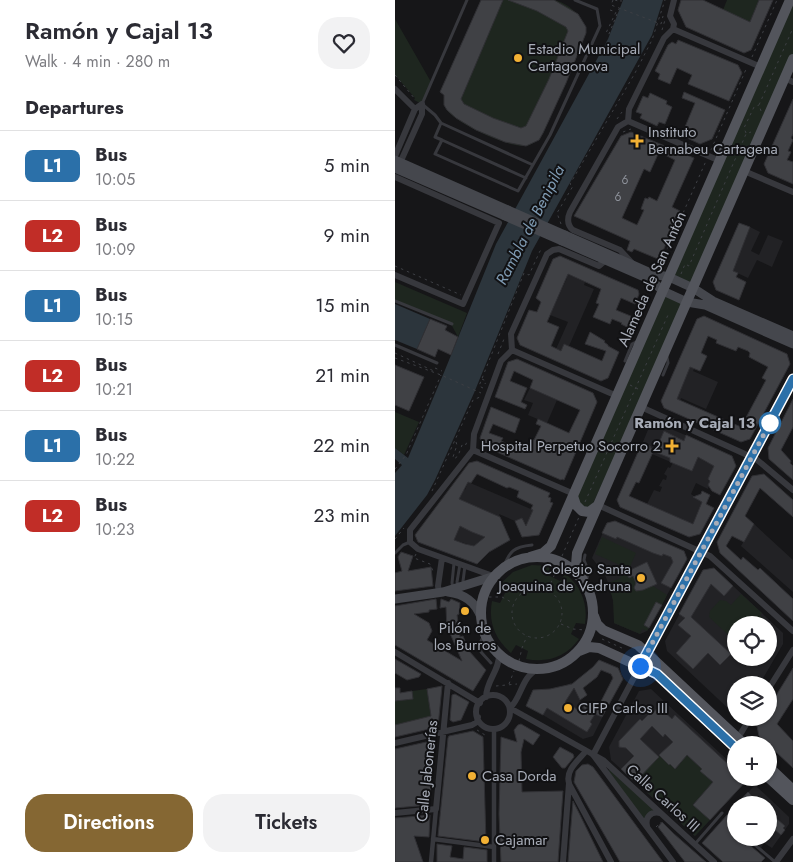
<!DOCTYPE html>
<html lang="en">
<head>
<meta charset="utf-8">
<style>
  body { margin:0; font-family:Jost,sans-serif; background:#f2f2f3; color:#2b2b33; height:100vh; display:flex; flex-direction:column; font-size:19px; white-space:nowrap }
  * { box-sizing:border-box; margin:0 }
  p { font-size:16px; color:#7c7c81 }
  .icon { flex:none; width:28px; height:28px; fill:none; stroke:currentColor; stroke-width:2; stroke-linecap:round; stroke-linejoin:round }
  .map { position:relative; flex:1; overflow:hidden }
  .drawer { display:flex; flex-direction:column; background:#fff; width:395px }
  .drawer>* { flex:none }
  .badge { padding:0 10px; border-radius:8px; font-size:18px; line-height:32px }
  .tools { position:absolute; left:332px; top:616px; display:grid; gap:10px }
  .tools a { display:grid; place-items:center; width:50px; height:50px; border-radius:50%; background:#fff; box-shadow:0 1px 4px #0004; font-size:25px }
  .you { position:absolute; width:25px; height:25px; margin:-12px; border:4px solid #fff; border-radius:50%; background:#1a73e8; box-shadow:0 0 0 8px #1a73e833 }
  .map>.badge { position:absolute; translate:-50% -50%; box-shadow:0 0 0 2px #fff }
  h2 { padding:0 25px; font-size:19px; line-height:45px }
  .round { display:grid; place-items:center; flex:none; width:52px; height:52px; border-radius:20px; background:#f2f2f3 }
  .summary { display:flex; align-items:center; justify-content:space-between; height:85px; padding:0 25px }
  h1 { font-size:24px; font-weight:600; line-height:38px }
  .button { display:flex; gap:10px; margin-top:auto; padding:10px 25px }
  .button a { flex:1; height:58px; border-radius:20px; background:#856733; color:#fff; font-size:20px; font-weight:600; line-height:58px; text-align:center }
  .button a+a { background:#f2f2f3; color:#2b2b33 }
  ul { padding:0; list-style:none }
  li { display:flex; align-items:center; gap:15px; height:70px; padding:0 25px; border-top:1px solid #e1e1e2 }
  li div { flex:1 }
  li b { display:block; font-size:19px }
  li em { font-style:normal }
  li .badge { min-width:55px; font-weight:700; text-align:center }
  main { display:flex; flex:1; min-height:0 }
  .map>svg:first-child { display:block }
  .built { fill:#222225; fill-rule:evenodd }
  .green { fill:#1e261f }
  .water { fill:#2c353c }
  .building { fill:#404145; stroke:#303034; fill-rule:evenodd }
  .lines { fill:none; stroke-linecap:round; stroke-linejoin:round }
  .path { stroke:#3d3f44; stroke-width:1; stroke-dasharray:2.5 4; stroke-linecap:butt }
  .service { stroke:#37383d; stroke-width:3 }
  .pedestrian { stroke:#37383d; stroke-width:4.5 }
  .minor { stroke:#37383d; stroke-width:6 }
  .secondary { stroke:#45474d; stroke-width:9 }
  .primary { stroke:#53555c; stroke-width:10 }
  .secondary-bridge { stroke:#45474d; stroke-width:9 }
  .line-casing { stroke:#fff; stroke-width:11 }
  .line { stroke:#2b70a9; stroke-width:8 }
  .walk { stroke:#a8adb8; stroke-width:5; stroke-dasharray:0 9 }
  .poi-dot { fill:#f2b134; stroke:#111113; stroke-width:2 }
  .stop-dot { fill:#fff; stroke:#2b70a9; stroke-width:2.5 }
  .labels { text-anchor:middle; dominant-baseline:central; stroke-width:4; stroke-linejoin:round; paint-order:stroke }
  .number-label { font-size:12px; fill:#8e929b }
  .poi-label { font-size:15px; fill:#a8adb8; stroke:#111113; text-anchor:start }
  .street-label { font-size:15px; fill:#a8adb8; stroke:#111113 }
  .stop-label { font-size:15px; font-weight:bold; fill:#a8adb8; stroke:#111113; text-anchor:end }
  .water-label { font-size:16px; font-style:italic; fill:#7f9bb3; stroke:#111113 }
</style>
</head>
<body>
<main>
<section class="drawer">
<div class="summary"><div><h1>Ramón y Cajal 13</h1><p>Walk · 4 min · 280 m</p></div><a class="round"><svg class="icon" aria-label="heart" viewBox="0 0 24 24"><path d="M12 20l-8-8c-3-5 5-10 8-4 3-6 11-1 8 4z"/></svg></a></div>
<h2>Departures</h2>
<ul>
<li><span class="badge" style="background:#2b70a9;color:#fff">L1</span><div><b>Bus</b><p>10:05</p></div><em>5 min</em></li>
<li><span class="badge" style="background:#c12d27;color:#fff">L2</span><div><b>Bus</b><p>10:09</p></div><em>9 min</em></li>
<li><span class="badge" style="background:#2b70a9;color:#fff">L1</span><div><b>Bus</b><p>10:15</p></div><em>15 min</em></li>
<li><span class="badge" style="background:#c12d27;color:#fff">L2</span><div><b>Bus</b><p>10:21</p></div><em>21 min</em></li>
<li><span class="badge" style="background:#2b70a9;color:#fff">L1</span><div><b>Bus</b><p>10:22</p></div><em>22 min</em></li>
<li><span class="badge" style="background:#c12d27;color:#fff">L2</span><div><b>Bus</b><p>10:23</p></div><em>23 min</em></li>
</ul>
<div class="button"><a>Directions</a><a>Tickets</a></div>
</section>
<div class="map">
<svg width="398" height="862" viewBox="0 0 398 862">
  <rect width="100%" height="100%" fill="#161618"/>
  <path class="built" d="M355,227L365,232L356,251L364,255L373,235L388,241L377,267L362,260L353,278L338,271Z
    M168,272L190,282L189,285L199,289L174,346L169,344L166,351L161,349L173,322L155,315L172,278L167,275Z
    M295,367L299,369L298,371L323,382L311,409L286,398L285,402L281,400Z
    M135,388L162,400L152,423L133,415L138,403L129,400Z
    M262,423L309,443L303,456L311,462L322,466L313,479L315,481L313,489L301,483L296,494L307,502L297,526L252,504L259,490L265,492L267,487L264,486L268,479L271,480L272,476L269,474L273,467L275,468L278,463L245,449L255,425Z
    M73,482L138,510L132,526L127,518L120,521L104,514L105,517L62,499L68,489L70,490Z
    M220,521L289,551L292,559L252,631L245,634L219,623V606L216,590L210,575L197,558L212,523Z
    M359,524L398,560V592L346,546Z
    M65,526L90,537L79,546L59,540Z
    M319,568L388,633V644L364,685H341V711L337,712L272,651L270,641L308,570ZM341,625H374V658H341Z
    M176,683L187,704L209,714L198,736L188,739L148,715L156,700L173,697L170,686Z
    M256,689L341,768V778H353L300,836L240,782L262,759L263,756L250,744L226,769L216,760L214,747L244,691Z
    M360,785L394,817V824L377,848L369,843L366,848L355,838H374V805H341Z"/>
  <path class="green" d="M91,0C112,0 137,0 158,0C173,2 190,18 191,33L171,83L148,133C144,139 138,145 130,146C112,147 62,124 52,110C47,105 49,97 50,91Z
    M332,0H364L355,22L328,10Z
    M398,0V59L298,288L274,277Z
    M0,19L36,82L27,104L19,100L20,98L0,75Z
    M0,282L72,313L63,337L56,324L0,301Z
    M268,291L292,302L194,512L179,500Z
    M0,412L24,422L9,455L0,448Z
    M207,537L241,553L234,569L200,554Z
    M137,565L155,566L153,575L165,581L170,574L172,575C187,588 193,605 190,624L181,623L176,634L184,639C171,657 153,663 131,659L133,651L121,645L116,653C100,639 93,622 97,601L105,603L111,591L103,586L118,572Z
    M223,568L231,572L234,577L238,576L242,584L239,588L241,591H245L248,588L249,590L258,586L272,595L267,605L261,603L249,625L254,628L252,631L247,629L245,634L219,623L218,600L213,583L226,578L222,570Z
    M346,594L367,613L365,615L376,627L374,630V625H341V642L314,617L315,611L325,600L331,601L336,605Z
    M32,689L37,725L30,718L0,725V701L18,699L17,691Z
    M286,749L307,769L306,771L318,783L298,804L315,820L300,836L241,782L265,755L274,765L275,764L281,769L290,757L284,752Z
    M216,768L263,812L251,822L211,773Z"/>
  <path class="water" d="M228,0H268L257,35L137,251L79,393L40,480L32,495L0,536V473L7,465L0,459V448L13,458L50,370L101,244L213,39Z
    M0,304L35,319L22,349L0,340Z"/>
  <path class="building" d="M86,0H108L66,99L69,104L98,118L126,128L131,126L154,79L173,31L171,27L142,11L113,0H159L183,14L191,27V33L171,83L148,133L144,140L131,146L110,142L81,130L61,118L52,110L49,105V95L45,92Z
    M286,0H308L355,22L364,0H378L356,50L349,53L291,27L283,10Z
    M283,40L343,65L347,73L334,101L293,84L297,75L282,68L275,84L263,79L265,74L260,71L273,45L277,42L281,44Z
    M289,92L330,110L317,139L305,144L292,138L296,129L290,127L300,103L287,98Z
    M255,93L272,101L271,104L277,107L270,124L264,122L262,126L245,118L247,114L241,112L248,96L253,98Z
    M398,99V134L396,138L398,140L393,151L396,152L392,160L398,162V184L373,173L369,164Z
    M236,132L299,158L277,207L285,211L265,258L263,259L239,249L237,252L232,250L235,241L179,216L226,136ZM264,152L280,160L262,201L254,197L253,199L250,198L246,209L249,210L242,225L227,218L249,169L255,172Z
    M344,223L355,227L338,271L343,273L341,277L351,282L344,300L321,290L318,282Z
    M165,256L243,290L244,294L240,304L226,298L221,310L238,317L234,326L232,327L226,324L227,323L217,319L215,324L198,317L204,304L201,303L206,289L173,274L152,322L164,327L156,346L166,351L169,344L207,361L211,351L190,344L195,332L210,341L209,342L213,345V346L224,352L213,378L206,381L125,345L122,338L134,310L142,312L146,302L141,298L158,259Z
    M309,316L392,354L395,364L355,439L346,442L269,408L266,401L302,319ZM313,336L322,340L321,343L341,351L343,347L353,351L355,353L354,357L373,367L367,378L371,380L346,427L282,399L295,367L305,371L312,356L306,353Z
    M35,319L52,326L50,330L63,337L56,355L43,349L40,357L22,349Z
    M122,359L198,393L202,402L169,480L167,479L166,480L88,446L85,438L96,407L125,419L120,433L98,424L94,433L108,438L106,441L130,451L136,438L139,440L146,426L141,424L143,419L174,433L185,410L135,388L138,380L119,371L115,381L132,388L126,402L132,405L130,409L100,397L113,362Z
    M0,365L29,377L14,411L0,405Z
    M398,399V427L386,450L396,461L395,463L398,466V480L374,459L373,448Z
    M269,431L289,441L291,435L337,456L341,466L325,495L317,491L313,485L315,481L313,479L319,466L303,457L297,471L275,462V458L260,452Z
    M247,443L255,446L258,452L244,483L241,482L234,496L298,524L307,502L298,497L306,494L307,491L315,495L311,504L319,508L305,534L294,537L225,507L222,500Z
    M82,461L155,493L153,497L156,498L155,502L158,503L144,535L127,537L120,521L127,518L131,526L138,510L136,509L138,505L122,497L124,491L114,487L112,488L82,474L76,483L73,482L64,499L105,517L115,540L94,552L82,564L23,542L20,535L74,463ZM65,526L77,532L90,537L79,546L70,544L59,540Z
    M369,474L398,500V517L365,488L350,516L359,524L349,542L337,536L331,546L346,560L348,557L363,570L365,568L398,599V621L325,553L322,542L357,476Z
    M220,521L289,551L292,559L276,588L266,583L278,562L276,557L268,554L267,556L258,553L222,537L221,539L207,533L212,523Z
    M6,552L18,556L13,571L36,567L38,586L0,591V573L7,571L3,557Z
    M252,562L262,584L248,590L241,591L239,588L241,583L238,576L234,578L231,572Z
    M319,568L338,586L329,596L316,584L296,617L336,654L325,665L313,653L298,669L281,653L296,636L283,625L290,618L284,614L308,570Z
    M41,599L42,609L34,610V612L19,614L34,623L37,631L32,640L67,661L54,631H52L51,607L45,608L46,599L54,602L56,599L65,603L64,614L62,615L65,637L68,636L74,651L91,670L78,691L0,645V606Z
    M261,602L267,605L254,628L249,625Z
    M0,659L26,674L24,677L12,680L0,673Z
    M204,660L223,668L228,679L207,717L200,714L195,722L197,724L192,732L152,708L148,715L131,706L138,690L155,689L177,684L198,667ZM206,670L216,674L218,678L201,711L187,704L192,715L170,702L179,688L185,700L192,695L188,688L202,677Z
    M398,668V699L382,724L398,741V768L364,736L362,726L367,718H374V707Z
    M47,686L43,727L0,737V725L36,716L32,689Z
    M0,688H5V693L17,691L18,699L0,701Z
    M60,694L74,702L66,720L58,722L55,720L57,695Z
    M264,707L277,719L280,715L334,765L336,763L341,768V778H354L315,820L298,805L318,782L305,771L307,769L292,755L280,769L275,764L274,765L264,755L278,742L270,734L268,737L257,726L245,739L264,757L240,782L226,769L239,756L231,748L224,747V741L245,719L247,721L255,713L256,714Z
    M126,724L145,735L138,745L129,739L126,752L127,792L168,791L163,862H106L104,814L106,737L122,742L119,730L123,725Z
    M78,731L88,737L91,842L43,836L53,738L54,736Z
    M40,740L34,805L0,808V749Z
    M165,747L178,754L179,757L170,768H167L158,757Z
    M193,764L198,767L268,862H225L179,782L181,771L187,765Z
    M353,792L366,805H341Z
    M178,801L186,817L208,862H173Z
    M341,805V814L333,823L341,830V838H349L350,841L370,858L366,862H328L307,843Z
    M374,806L381,813L380,814L382,816L381,818L390,826L388,828L390,830L386,835L374,825Z
    M35,815L34,837L19,836L28,862H0V818Z
    M267,822L278,833L311,862H290L263,827Z
    M42,844L57,846L55,857L68,859L69,847L92,850V862H42Z"/>
  <g class="lines">
    <path class="path" d="M218,0L216,5L266,24L268,16
      M220,0L226,2V0
      M215,10L221,12L211,33L214,34L224,9
      M267,30L270,20
      M357,57L382,0
      M0,75L20,99
      M366,111L364,105L398,28
      M222,119L227,112
      M228,132L236,129
      M351,133L349,128L359,107L364,105
      M316,150L352,67
      M166,224L162,213L178,186L175,184L240,73L257,40L270,0
      M263,265L266,263L311,161
      M0,266L66,295
      M286,274L290,264L294,266L351,134L356,132
      M0,353L41,372
      M103,354L109,339
      M0,358L46,375L86,393
      M40,368L47,371
      M87,379L91,381L90,384
      M235,385L245,390
      M88,388L84,386L129,273L134,275L145,251L147,250
      M61,442L62,445L58,457L59,459L63,456L67,445L70,446L72,442
      M0,469L11,455L46,375
      M37,491L78,400L85,397
      M190,502L273,315L276,316
      M0,539L9,528
      M21,554L19,558L35,564L38,571
      M167,556L184,517
      M117 613a25 25 0 1 1 50 0a25 25 0 1 1-50 0Z
      M153,589L163,567
      M94,597H107L118,603
      M166,624L178,629L190,630
      M207,639L229,649
      M124,661L127,648L132,636
      M114,684L119,671
      M101,686L122,684
      M82,730L90,735
      M261,827L266,822"/>
    <path class="service" d="M72,0L27,104L40,115L46,123L138,165
      M46,123L40,137L47,140L40,154L123,191L155,135L205,26L202,9L180,0
      M47,140L131,178
      M0,301L57,324
      M0,345L42,363
      M230,361L237,344L241,342
      M268,375L273,363L272,357
      M0,553L8,545L15,542
      M190,555L189,560L193,570L191,586
      M108,568C115,551 118,547 137,545
      M69,585L68,581L70,566
      M64,587L62,582L65,564
      M58,588L57,583L59,563
      M90,633L86,641V652L96,663
      M352,838L380,862
      M300,844L327,813"/>
    <path class="pedestrian" d="M38,839L99,847
      M36,862L41,809
      M99,862V729"/>
    <path class="minor" d="M278,29L366,67
      M390,78L398,82
      M0,89L20,109
      M233,121L325,161
      M0,156L20,109L27,104
      M5,163L27,114V104
      M349,171L398,192
      M0,177L104,223L68,304L0,275
      M238,264L225,250L178,230C172,225 172,219 175,212L223,127L233,121L234,109L269,38L278,29L279,24L275,16L279,0
      M117,350L222,396
      M246,407L361,459L398,490
      M78,450L179,494
      M203,505L315,556L398,631
      M98,576L23,549L15,542V530L78,450L79,434L106,361L117,350L116,334L152,254L158,250L164,249L204,266L211,260
      M44,592L43,586L47,558
      M0,652L85,703
      M374,688L398,650
      M81 712a17 17 0 1 1 34 0a17 17 0 1 1-34 0Z
      M91,697C91,681 105,670 104,654
      M115,708L208,760L319,862
      M115,708C127,697 126,677 143,669
      M343,738L355,718
      M0,743L77,725L82,722L83,717
      M198,755L245,666
      M199,756L278,862
      M174,784L216,862
      M0,813L41,809L53,683
      M252,826C250,817 256,811 265,813
      M168,862L174,783C170,770 184,760 191,751
      M381,862L398,839"/>
    <path class="secondary" d="M0,160L113,210
      M0,168L110,216
      M170,235L258,274L274,277L298,288L318,301L398,336
      M167,241L256,280L268,291L292,302L310,305L398,344
      M53,592C69,594 80,601 86,617
      M0,599L48,592L100,576
      M245,666L398,379"/>
    <path class="primary" d="M178,496L181,505L187,511L194,512L202,506
      M86 613a56 56 0 1 1 112 0a56 56 0 1 1-112 0Z
      M135,557L148,553L156,546L395,0
      M188,580L181,565L182,553L398,59
      M199,616L202,624L208,630L243,645L350,745
      M184,651L194,647L204,648L261,674L341,748
      M374,767L398,790
      M374,778L398,800"/>
    <path class="secondary-bridge" d="M113,210L170,235
      M110,216L167,241"/>
  </g>
  <g class="lines">
    <g class="line-casing">
      <path id="line" d="M341,748L262,674L245,666L398,379"/>
    </g>
    <use href="#line" class="line"/>
    <path class="walk" d="M245,666L375,423"/>
  </g>
  <g class="poi-dot">
    <circle cx="123" cy="58" r="5"/>
    <path d="M239.5 133.5h5v5h5v5h-5v5h-5v-5h-5v-5h5z"/>
    <path d="M274.5 438.5h5v5h5v5h-5v5h-5v-5h-5v-5h5z"/>
    <circle cx="246" cy="578" r="5"/>
    <circle cx="70" cy="611" r="5"/>
    <circle cx="173" cy="708" r="5"/>
    <circle cx="77" cy="776" r="5"/>
    <circle cx="90" cy="840" r="5"/>
  </g>
  <circle class="stop-dot" cx="375" cy="423" r="10"/>
  <g class="labels">
    <g class="number-label">
      <text x="230" y="180">6</text>
      <text x="223" y="197">6</text>
    </g>
    <g class="poi-label">
      <text x="133" y="49">Estadio Municipal<tspan x="133" dy="17">Cartagonova</tspan></text>
      <text x="253" y="132">Instituto<tspan x="253" dy="17">Bernabeu Cartagena</tspan></text>
      <text x="266" y="446" text-anchor="end">Hospital Perpetuo Socorro 2</text>
      <text x="236" y="569" text-anchor="end">Colegio Santa<tspan x="236" dy="17">Joaquina de Vedruna</tspan></text>
      <text x="70" y="628" text-anchor="middle">Pilón de<tspan x="70" dy="17">los Burros</tspan></text>
      <text x="183" y="708">CIFP Carlos III</text>
      <text x="87" y="776">Casa Dorda</text>
      <text x="100" y="840">Cajamar</text>
    </g>
    <g class="street-label">
      <text transform="translate(257 279) rotate(-66)">Alameda de San Antón</text>
      <text transform="translate(32 771) rotate(-84)">Calle Jabonerías</text>
      <text transform="translate(268 798) rotate(42)">Calle Carlos III</text>
    </g>
    <g class="stop-label">
      <text x="360" y="423">Ramón y Cajal 13</text>
    </g>
    <g class="water-label">
      <text transform="translate(135 225) rotate(-63)">Rambla de Benipila</text>
    </g>
  </g>
</svg>
<div class="tools">
<a><svg class="icon" aria-label="locate" viewBox="0 0 24 24"><circle cx="12" cy="12" r="6"/><path d="M12 2v4M12 18v4M2 12h4M18 12h4"/></svg></a>
<a><svg class="icon" aria-label="layers" viewBox="0 0 24 24"><path d="M12 4l9 5-9 5-9-5zM3 14l9 5 9-5"/></svg></a>
<a>+</a>
<a>−</a>
</div>
<div class="you" style="left:245px;top:666px"></div>
</div>
</main>
</body>
</html>
